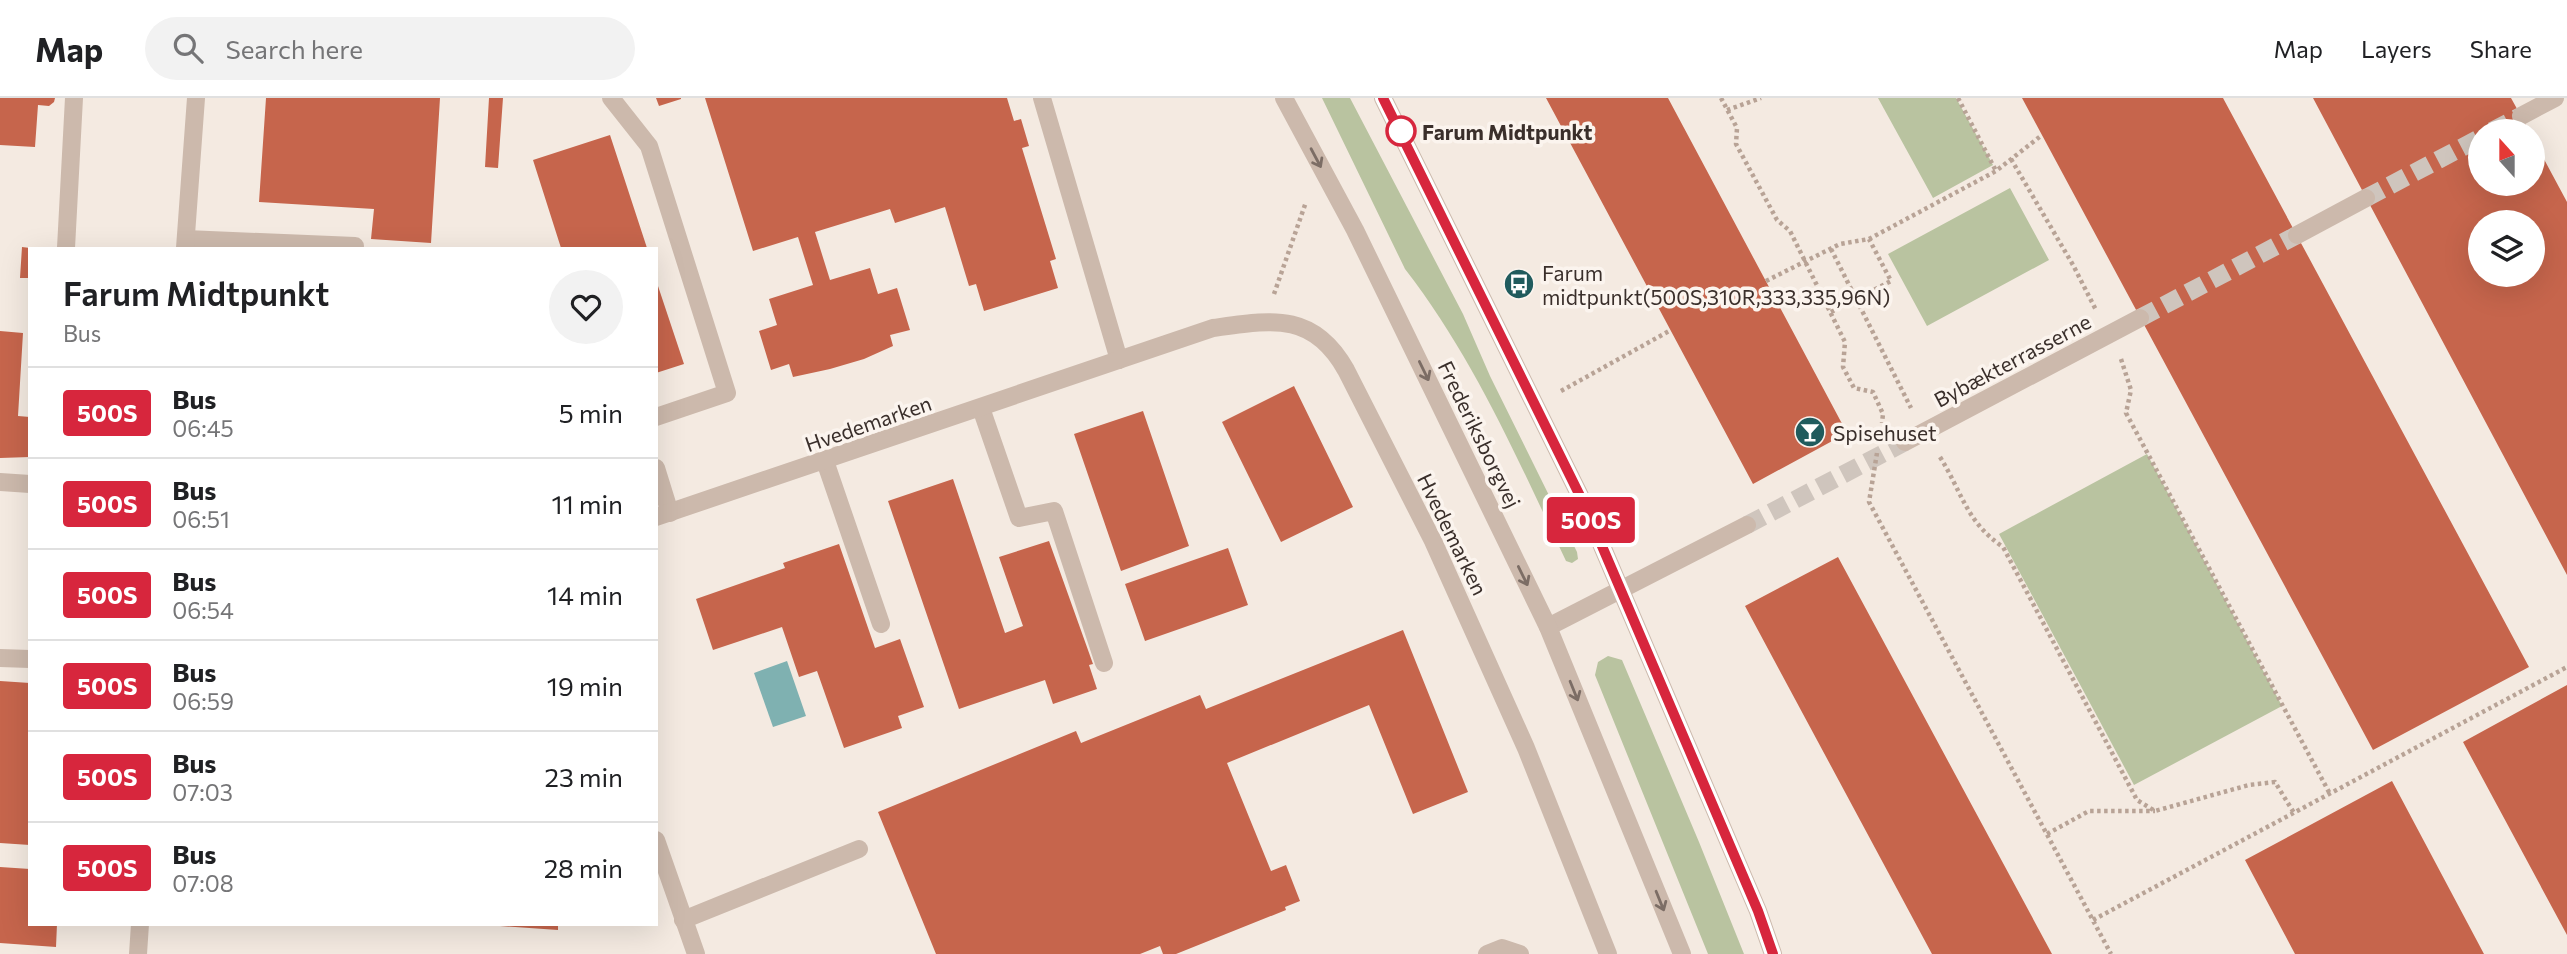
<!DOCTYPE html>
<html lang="en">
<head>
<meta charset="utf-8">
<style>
  body { margin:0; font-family:Commissioner,sans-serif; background:#f2f2f2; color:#202124; height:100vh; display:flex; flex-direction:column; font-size:26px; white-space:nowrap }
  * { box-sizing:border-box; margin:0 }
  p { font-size:23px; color:#757577 }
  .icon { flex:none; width:38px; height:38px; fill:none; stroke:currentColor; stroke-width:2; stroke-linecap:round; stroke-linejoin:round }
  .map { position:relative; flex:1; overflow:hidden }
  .side { position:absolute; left:28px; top:149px; width:630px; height:679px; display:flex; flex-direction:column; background:#fff; border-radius:0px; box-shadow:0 7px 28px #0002 }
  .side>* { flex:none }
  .badge { padding:0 14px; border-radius:5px; font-size:24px; line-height:46px }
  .needle { width:46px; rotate:339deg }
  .controls { position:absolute; left:2468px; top:21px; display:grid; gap:14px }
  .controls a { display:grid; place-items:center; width:77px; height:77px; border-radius:50%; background:#fff; box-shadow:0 7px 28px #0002; font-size:35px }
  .map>.badge { position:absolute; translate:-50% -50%; box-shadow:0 0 0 4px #fff }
  .round { display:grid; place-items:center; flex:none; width:74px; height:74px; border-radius:37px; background:#f2f2f2 }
  .summary { display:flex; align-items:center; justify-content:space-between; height:119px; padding:0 35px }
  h1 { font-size:33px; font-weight:600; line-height:52px }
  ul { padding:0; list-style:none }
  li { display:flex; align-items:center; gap:21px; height:91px; padding:0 35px; border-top:2px solid #e0e0e0 }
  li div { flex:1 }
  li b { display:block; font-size:26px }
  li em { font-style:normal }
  li .badge { min-width:77px; font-weight:700; text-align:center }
  header { display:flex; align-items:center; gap:42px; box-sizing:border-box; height:98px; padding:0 35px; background:#fff; border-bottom:2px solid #e0e0e0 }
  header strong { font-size:33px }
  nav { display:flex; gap:38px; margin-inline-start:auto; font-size:24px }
  .search { width:490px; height:63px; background:#f2f2f2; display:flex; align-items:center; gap:18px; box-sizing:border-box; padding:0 24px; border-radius:38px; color:#757577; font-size:26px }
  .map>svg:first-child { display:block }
  .green { fill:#b9c3a0 }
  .water { fill:#7fb1b1 }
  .building { fill:#c6654c; fill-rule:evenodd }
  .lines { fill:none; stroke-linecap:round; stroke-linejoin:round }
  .minor-tunnel { stroke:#cfc5bd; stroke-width:18; stroke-dasharray:18 9; stroke-linecap:butt }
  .path { stroke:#b8a396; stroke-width:4.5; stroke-dasharray:3.5 3.5; stroke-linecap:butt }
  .service { stroke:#ccb9ac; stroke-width:18 }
  .minor { stroke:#ccb9ac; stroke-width:18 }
  .tertiary { stroke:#ccb9ac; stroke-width:18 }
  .oneway { stroke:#7c6d65 }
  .line-casing { stroke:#fff; stroke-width:16 }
  .line { stroke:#d7263d; stroke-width:10 }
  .stop-dot { fill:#fff; stroke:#d7263d; stroke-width:3.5 }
  .labels { text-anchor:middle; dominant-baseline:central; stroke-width:7; stroke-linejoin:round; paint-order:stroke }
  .stop-label { font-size:21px; font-weight:bold; fill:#3a2f2b; stroke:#fbf4ee; text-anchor:start }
  .poi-label { font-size:21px; fill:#3a2f2b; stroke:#fbf4ee; text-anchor:start }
  .street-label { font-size:21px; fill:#3a2f2b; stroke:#fbf4ee }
</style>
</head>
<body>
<header>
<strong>Map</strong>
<div class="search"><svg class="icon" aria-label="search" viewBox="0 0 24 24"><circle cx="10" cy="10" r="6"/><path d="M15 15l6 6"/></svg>Search here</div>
<nav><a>Map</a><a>Layers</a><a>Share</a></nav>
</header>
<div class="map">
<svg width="2567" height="856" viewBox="0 0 2567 856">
  <rect width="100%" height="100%" fill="#f4eae1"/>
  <path class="green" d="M1322,0H1350L1463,216L1490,278L1577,454L1578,461L1572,465L1566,463C1518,362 1474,260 1405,171Z
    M1878,0H1956L1993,67L1933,100Z
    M2010,90L2049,162L1927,228L1888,156Z
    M2147,356L2282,608L2134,687L1999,436Z
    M1608,558L1622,562L1699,744L1744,856H1708L1595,577L1598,564Z"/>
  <path class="water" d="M787,563L806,618L773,629L754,575Z"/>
  <path class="building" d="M0,0H55L54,4L49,8L38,7L35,49L0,47Z
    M266,0H440L431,145L371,141L374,111L259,104Z
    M489,0H503L498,70L485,69Z
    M656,0H681V1L659,8Z
    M705,0H1007L1014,23L1021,21L1029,48L1022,50L1056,161L1050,163L1058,190L984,213L976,186L969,188L945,109L895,125L890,111L815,134L830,182L870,170L878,196L897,190L910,232L890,237L893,248L864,261L830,271L793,279L789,266L771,272L759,233L777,227L769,201L813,187L798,139L753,153Z
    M1546,0H1668L1847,335L1753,386Z
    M2022,0H2223L2529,569L2373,652Z
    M2313,0H2511L2521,18L2529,33H2480V86H2532V39L2567,104V477ZM2480,124H2532V177H2480Z
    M610,37L647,150H561L533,62Z
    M22,149L30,150V180H20Z
    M656,182L684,266L656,275Z
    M0,233L23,235L18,318L30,319V359L0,360Z
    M1294,288L1353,409L1281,444L1222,324Z
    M1143,313L1189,448L1121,473L1074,336Z
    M953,381L1005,535L1023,528L999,459L1049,443L1093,566L1089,567L1097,591L1053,606L1045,582L959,611L888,403Z
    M839,446L875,550L900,541L924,609L898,618L902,630L844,650L817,573L799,579L782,529L713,552L696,501L785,470L783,465Z
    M1228,450L1248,507L1145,543L1125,486Z
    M1838,459L2052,856H1932L1745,508Z
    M1403,532L1468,694L1413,716L1369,607L1227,665L1271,773L1286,767L1300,803L1285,809L1286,812L1176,856H1163L1160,848L1140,856H936L878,714L1076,633L1081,645L1200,597L1206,611Z
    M0,583L30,585V747L0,745Z
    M2567,587V837L2463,644Z
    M2392,683L2484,856H2295L2245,762Z
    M0,769L30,771V826H57L56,849L0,845Z
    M500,826H558V832L500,828Z"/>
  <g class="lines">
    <path class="minor-tunnel" d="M2492,33L2521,18
      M2366,100L2480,40
      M2140,220L2297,137
      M1747,427L1905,344"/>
    <path class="path" d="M1721,0L1737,30L1736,46L1777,122L1790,133L1845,244L1843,269L1854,290L1873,294L1883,316L1882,325
      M1958,0L1996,73
      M1727,12L1761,0
      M2011,61L2073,167L2096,212
      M1831,151L1911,310
      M1766,183L1840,146L1869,141L1996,73L2042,37
      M1274,196L1306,104
      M1831,214L1891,183L1869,141
      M2121,261L2131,292L2126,315L2330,696
      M1561,293L1671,232
      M1877,355L1869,404L2111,856
      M1940,359C1962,394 1966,424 2003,449L2137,702L2155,713L2249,687L2275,684L2294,715
      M2047,736L2089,713H2155
      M2093,822L2567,569"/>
    <path class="service" d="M611,0L649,48L727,295L656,319
      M1042,0L1119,262
      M186,141L355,148
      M66,150L74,0
      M981,310L1019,420L1054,413L1104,565
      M825,363L881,526
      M656,370L670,415
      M0,384L30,386
      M0,560L30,561
      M683,822L859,751
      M1487,856L1502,850L1520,856"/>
    <path class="minor" d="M2521,18L2555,0
      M2297,137L2366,100
      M185,150L196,0
      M1905,344L2140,220
      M656,419L1213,230C1271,222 1313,213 1346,272L1433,443L1526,650L1608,856
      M1548,529L1747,427
      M656,742L696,856
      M138,856L140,826"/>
    <path class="tertiary" d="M1284,0L1355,132L1548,529L1682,856
      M1383,0L1584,406L1758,813L1773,856"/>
  </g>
  <defs><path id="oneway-shaft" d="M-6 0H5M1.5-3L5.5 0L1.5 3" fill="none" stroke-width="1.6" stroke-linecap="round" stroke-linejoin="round" transform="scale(1.75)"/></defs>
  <g class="oneway">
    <use href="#oneway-shaft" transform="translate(1316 60) rotate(62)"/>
    <use href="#oneway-shaft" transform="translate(1424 273) rotate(64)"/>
    <use href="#oneway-shaft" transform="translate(1523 478) rotate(64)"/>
    <use href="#oneway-shaft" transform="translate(1574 593) rotate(68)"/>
    <use href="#oneway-shaft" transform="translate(1660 803) rotate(68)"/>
  </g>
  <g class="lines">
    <g class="line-casing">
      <path id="line" d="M1383,0L1584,406L1758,813L1773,856"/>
    </g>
    <use href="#line" class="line"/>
  </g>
  <defs>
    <g id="bus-disc" transform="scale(1.575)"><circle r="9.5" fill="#205b5d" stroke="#fbf4ee"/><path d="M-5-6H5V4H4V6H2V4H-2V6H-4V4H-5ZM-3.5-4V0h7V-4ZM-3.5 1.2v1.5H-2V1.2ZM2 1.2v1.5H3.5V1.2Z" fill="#fff"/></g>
    <g id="bar-disc" transform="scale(1.575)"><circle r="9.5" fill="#205b5d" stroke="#fbf4ee"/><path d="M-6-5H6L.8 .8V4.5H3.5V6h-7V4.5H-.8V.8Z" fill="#fff"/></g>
  </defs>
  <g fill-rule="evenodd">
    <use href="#bus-disc" x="1519" y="186"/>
    <use href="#bar-disc" x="1810" y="334"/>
  </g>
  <circle class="stop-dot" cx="1401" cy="33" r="14"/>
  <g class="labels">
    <g class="stop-label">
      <text x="1422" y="33">Farum Midtpunkt</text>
    </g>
    <g class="poi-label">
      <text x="1542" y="174">Farum<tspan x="1542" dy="24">midtpunkt(500S,310R,333,335,96N)</tspan></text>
      <text x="1833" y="334">Spisehuset</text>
    </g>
    <g class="street-label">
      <text transform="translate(2012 262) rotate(-28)">Bybækterrasserne</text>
      <text transform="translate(868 325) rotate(-19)">Hvedemarken</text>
      <text transform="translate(1480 336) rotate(64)">Frederiksborgvej</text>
      <text transform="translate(1453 436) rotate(64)">Hvedemarken</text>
    </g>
  </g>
</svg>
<div class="controls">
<a><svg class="needle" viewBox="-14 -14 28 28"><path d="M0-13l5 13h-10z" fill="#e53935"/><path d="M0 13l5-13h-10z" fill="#757577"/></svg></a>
<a><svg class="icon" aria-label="layers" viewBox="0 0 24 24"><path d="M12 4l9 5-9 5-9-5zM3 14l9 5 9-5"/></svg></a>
</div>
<b class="badge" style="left:1591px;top:422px;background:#d7263d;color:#fff">500S</b>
<section class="side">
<div class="summary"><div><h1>Farum Midtpunkt</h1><p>Bus</p></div><a class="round"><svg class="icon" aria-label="heart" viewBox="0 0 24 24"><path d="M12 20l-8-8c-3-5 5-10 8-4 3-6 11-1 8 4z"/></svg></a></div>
<ul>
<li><span class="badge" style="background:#d7263d;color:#fff">500S</span><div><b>Bus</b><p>06:45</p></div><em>5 min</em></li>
<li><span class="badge" style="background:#d7263d;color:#fff">500S</span><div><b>Bus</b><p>06:51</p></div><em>11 min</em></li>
<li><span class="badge" style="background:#d7263d;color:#fff">500S</span><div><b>Bus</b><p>06:54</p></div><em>14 min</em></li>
<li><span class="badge" style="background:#d7263d;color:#fff">500S</span><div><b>Bus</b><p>06:59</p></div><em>19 min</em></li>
<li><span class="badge" style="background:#d7263d;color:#fff">500S</span><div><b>Bus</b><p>07:03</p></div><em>23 min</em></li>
<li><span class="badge" style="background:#d7263d;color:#fff">500S</span><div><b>Bus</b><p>07:08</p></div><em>28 min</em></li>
</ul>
</section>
</div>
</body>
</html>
